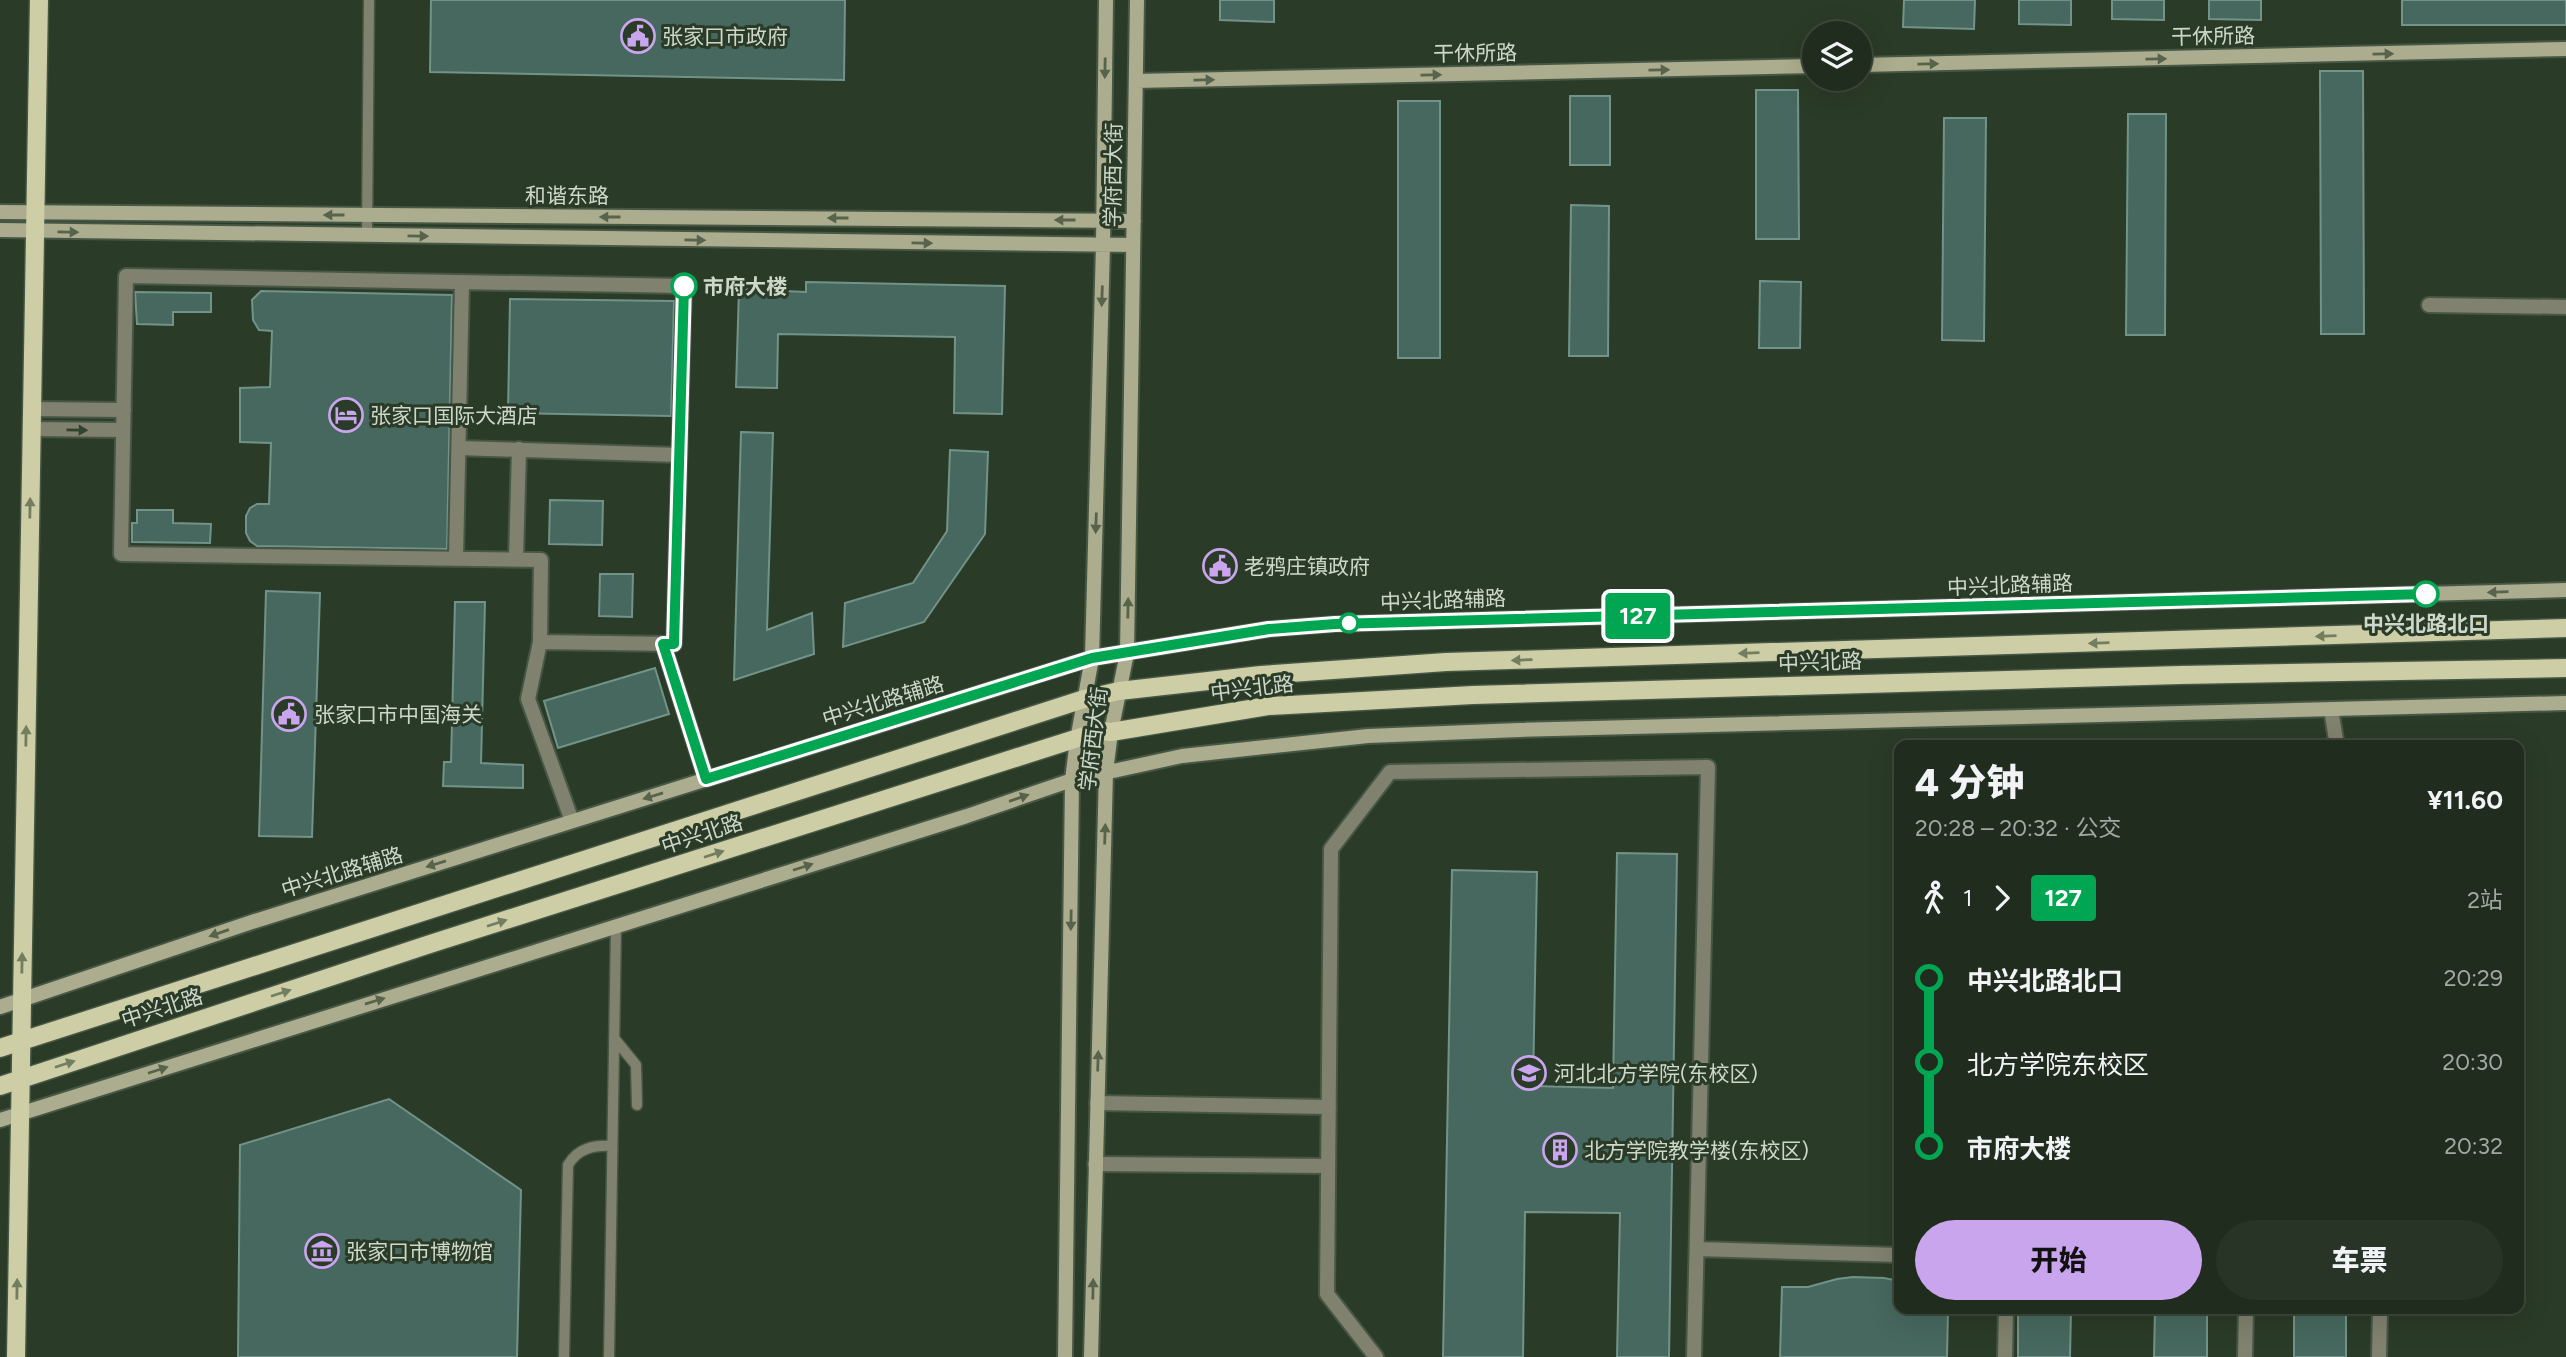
<!DOCTYPE html>
<html lang="zh">
<head>
<meta charset="utf-8">
<style>
  body { margin:0; font-family:Figtree,"Noto Sans SC",sans-serif; background:#283426; color:#f1f3f6; height:100vh; display:flex; flex-direction:column; font-size:26px; white-space:nowrap }
  * { box-sizing:border-box; margin:0 }
  p { font-size:23px; color:#a2a7a4 }
  .icon { flex:none; width:38px; height:38px; fill:none; stroke:currentColor; stroke-width:2; stroke-linecap:round; stroke-linejoin:round }
  .map { position:relative; flex:1; overflow:hidden }
  .sheet { position:absolute; left:1894px; top:740px; width:630px; height:574px; display:flex; flex-direction:column; background:#202c1d; border-radius:14px; box-shadow:0 7px 28px #0002,0 0 0 2px #3d483b }
  .sheet>* { flex:none }
  .badge { padding:0 14px; border-radius:5px; font-size:24px; line-height:46px }
  .tools { position:absolute; left:1802px; top:21px; display:grid; gap:14px }
  .tools a { display:grid; place-items:center; width:70px; height:70px; border-radius:50%; background:#202c1d; box-shadow:0 7px 28px #0002,0 0 0 2px #3d483b; font-size:35px }
  .map>.badge { position:absolute; translate:-50% -50%; box-shadow:0 0 0 4px #fff }
  .legs { display:flex; align-items:center; gap:10px; height:77px; padding:0 21px; font-size:23px }
  .legs p { margin-inline-start:auto }
  .overview { display:flex; align-items:center; justify-content:space-between; height:119px; padding:0 21px }
  h1 { font-size:38px; font-weight:800; line-height:52px }
  .button { display:flex; gap:14px; margin-top:auto; padding:14px 21px }
  .button a { flex:1; height:80px; border-radius:42px; background:#c9a5ee; color:#111; font-size:28px; font-weight:800; line-height:80px; text-align:center }
  .button a+a { background:#283426; color:#f1f3f6 }
  ul { padding:0 21px; list-style:none }
  li { display:flex; align-items:center; gap:24px; height:84px; font-size:26px }
  li i { display:grid; place-items:center; width:10px; height:100%; margin:0 9px; background:currentColor }
  li i::after { content:''; width:18px; height:18px; margin:-9px; border:5px solid; border-radius:50%; background:#202c1d }
  li p { margin-inline-start:auto }
  li:first-child i { background:linear-gradient(#0000 50%,currentColor 0) }
  li:last-child i { background:linear-gradient(currentColor 50%,#0000 0) }
  .map>svg:first-child { display:block }
  .building { fill:#47685e; stroke:#729389; stroke-width:2 }
  .lines { fill:none; stroke-linecap:round; stroke-linejoin:round }
  .lane-casing { stroke:#475745; stroke-width:13 }
  .street-casing { stroke:#475745; stroke-width:18 }
  .secondary-casing { stroke:#475745; stroke-width:18 }
  .primary-casing { stroke:#475745; stroke-width:21 }
  .lane { stroke:#81816f; stroke-width:10 }
  .street { stroke:#81816f; stroke-width:14 }
  .secondary { stroke:#acac8e; stroke-width:14 }
  .primary { stroke:#cdcda6; stroke-width:18 }
  .oneway { fill:#58634b }
  .oneway2 { fill:#33422e }
  .oneway3 { fill:#737d60 }
  .line-1-casing { stroke:#fff; stroke-width:16 }
  .line-1 { stroke:#00a651; stroke-width:10 }
  .stop-1-dot { fill:#fff; stroke:#00a651; stroke-width:3.5 }
  .labels { text-anchor:middle; dominant-baseline:central; stroke-width:6; stroke-linejoin:round; paint-order:stroke }
  .poi-label { font-size:21px; fill:#cdd8cb; stroke:#2a3b27; text-anchor:start }
  .street-label { font-size:21px; fill:#cdd8cb; stroke:#2a3b27 }
  .stop-label { font-size:21px; font-weight:bold; fill:#cdd8cb; stroke:#2a3b27; text-anchor:start }
</style>
</head>
<body>
<div class="map">
<svg width="2566" height="1357" viewBox="0 0 2566 1357">
  <rect width="100%" height="100%" fill="#2a3b27"/>
  <path class="building" d="M431,0H845L844,80L430,72Z
    M1220,0H1274V22L1220,20Z
    M1904,0H1975L1974,29L1903,27Z
    M2019,0H2071V25L2019,24Z
    M2112,0H2164V20L2112,19Z
    M2209,0H2261V20L2209,19Z
    M2402,0H2566V25H2402Z
    M2320,71H2363L2364,334H2321Z
    M1756,90H1798L1799,239H1756Z
    M1570,96H1610V165H1570Z
    M1398,101H1440V358H1398Z
    M2128,114H2166L2165,335H2126Z
    M1944,118H1986L1984,341L1942,340Z
    M1571,205L1609,206L1608,356H1569Z
    M1760,281L1801,282L1800,348H1759Z
    M806,282L1005,286L1002,414L954,413L955,337L778,334L777,388L736,387L739,289L806,292Z
    M261,291L452,295L447,549L257,546L250,541L246,533V516L250,508L257,504H269L271,443L240,442V388L270,387L272,331L259,330L253,320L252,300Z
    M135,292L211,293V312H173V325L137,324Z
    M510,299L674,301L671,416L508,413Z
    M741,432L773,433L767,630L812,613L814,654L734,680Z
    M950,450L988,452L985,534L924,622L843,647L845,603L913,583L947,531Z
    M550,500L603,501L602,545L549,544Z
    M137,510H173V523L211,524L210,543L132,542V523H137Z
    M600,574H633L632,617L599,616Z
    M266,591L320,593L312,837L259,836Z
    M455,602H485L481,763L523,765V788L443,786L444,762H451Z
    M655,668L669,714L558,748L544,701Z
    M1617,853L1677,854L1669,1357H1617L1620,1213L1525,1212L1523,1357H1443L1452,870L1537,872L1533,1086L1613,1088Z
    M389,1099L521,1190L517,1357H238L240,1145Z
    M1853,1277L1884,1278L1899,1281V1309H1948L1947,1357H1780L1782,1287H1808L1837,1279Z
    M2018,1309H2071L2070,1357H2018Z
    M2155,1309H2207V1357H2154Z
    M2294,1309H2346V1357H2294Z"/>
  <g class="lines">
    <g class="lane-casing">
      <path id="lane" d="M367,236L369,0
        M614,1038L636,1065L637,1105
        M564,1357L568,1165C578,1148 594,1145 612,1146
        M609,1357L616,926"/>
    </g>
    <g class="street-casing">
      <path id="street" d="M2429,305L2566,307
        M32,409L124,410
        M32,429L123,430
        M459,448L679,455
        M456,557L462,282
        M516,559L519,449
        M540,642L674,644L684,286L126,276L121,554L541,560L540,642L528,699L572,821
        M663,644L706,779
        M2331,709L2337,746
        M1097,1103L1329,1107
        M1095,1164L1328,1166
        M1697,1249L1899,1255
        M1376,1357L1327,1294L1331,849L1390,772L1708,767L1694,1357
        M2005,1357L2006,1309
        M2245,1357L2246,1309
        M2379,1357L2380,1309"/>
    </g>
    <g class="secondary-casing">
      <path id="secondary" d="M1860,65L2566,49
        M1136,81L1815,66
        M0,212L1134,221
        M0,230L1133,245
        M0,1007L255,921L1092,658L1269,629L1335,624L2566,590
        M0,1120L967,816L1072,780L1182,756L1368,736L1519,730L2566,703
        M1065,1357L1072,780L1077,740L1092,658L1103,245L1106,0
        M1091,1357L1106,772L1111,732L1127,653L1137,0"/>
    </g>
    <g class="primary-casing">
      <path id="primary" d="M0,1048L1084,699L1119,691L1261,675L1446,662L2566,628
        M0,1086L430,944L1100,731L1111,732L1268,706L1473,695L2180,675L2566,668
        M16,1357L39,0"/>
    </g>
    <use href="#lane" class="lane"/>
    <use href="#street" class="street"/>
    <use href="#secondary" class="secondary"/>
    <use href="#primary" class="primary"/>
  </g>
  <defs><path id="oneway-solid" d="M-6-.8H1V-3.2L6.5 0L1 3.2V.8H-6Z" transform="scale(1.75)"/></defs>
  <g class="oneway">
    <use href="#oneway-solid" transform="translate(2383 54) rotate(-1)"/>
    <use href="#oneway-solid" transform="translate(2156 59) rotate(-1)"/>
    <use href="#oneway-solid" transform="translate(1928 64) rotate(-1)"/>
    <use href="#oneway-solid" transform="translate(1105 68) rotate(91)"/>
    <use href="#oneway-solid" transform="translate(1659 70) rotate(-1)"/>
    <use href="#oneway-solid" transform="translate(1431 75) rotate(-1)"/>
    <use href="#oneway-solid" transform="translate(1204 80) rotate(-1)"/>
    <use href="#oneway-solid" transform="translate(334 215) rotate(-180)"/>
    <use href="#oneway-solid" transform="translate(610 217) rotate(-180)"/>
    <use href="#oneway-solid" transform="translate(838 218) rotate(-180)"/>
    <use href="#oneway-solid" transform="translate(1065 220) rotate(-180)"/>
    <use href="#oneway-solid" transform="translate(68 232) rotate(1)"/>
    <use href="#oneway-solid" transform="translate(418 236) rotate(1)"/>
    <use href="#oneway-solid" transform="translate(695 240) rotate(1)"/>
    <use href="#oneway-solid" transform="translate(922 243) rotate(1)"/>
    <use href="#oneway-solid" transform="translate(1102 296) rotate(92)"/>
    <use href="#oneway-solid" transform="translate(1096 523) rotate(92)"/>
    <use href="#oneway-solid" transform="translate(2498 592) rotate(178)"/>
    <use href="#oneway-solid" transform="translate(1128 608) rotate(-89)"/>
    <use href="#oneway-solid" transform="translate(653 796) rotate(163)"/>
    <use href="#oneway-solid" transform="translate(1019 798) rotate(-19)"/>
    <use href="#oneway-solid" transform="translate(1105 834) rotate(-88)"/>
    <use href="#oneway-solid" transform="translate(436 864) rotate(163)"/>
    <use href="#oneway-solid" transform="translate(803 867) rotate(-18)"/>
    <use href="#oneway-solid" transform="translate(1071 920) rotate(91)"/>
    <use href="#oneway-solid" transform="translate(219 933) rotate(161)"/>
    <use href="#oneway-solid" transform="translate(375 1001) rotate(-17)"/>
    <use href="#oneway-solid" transform="translate(1098 1061) rotate(-88)"/>
    <use href="#oneway-solid" transform="translate(158 1070) rotate(-18)"/>
    <use href="#oneway-solid" transform="translate(1093 1289) rotate(-89)"/>
  </g>
  <use class="oneway2" href="#oneway-solid" transform="translate(77 430) rotate(1)"/>
  <g class="oneway3">
    <use href="#oneway-solid" transform="translate(30 508) rotate(-89)"/>
    <use href="#oneway-solid" transform="translate(2326 636) rotate(178)"/>
    <use href="#oneway-solid" transform="translate(2099 643) rotate(178)"/>
    <use href="#oneway-solid" transform="translate(1749 653) rotate(178)"/>
    <use href="#oneway-solid" transform="translate(1522 660) rotate(178)"/>
    <use href="#oneway-solid" transform="translate(26 736) rotate(-89)"/>
    <use href="#oneway-solid" transform="translate(714 854) rotate(-18)"/>
    <use href="#oneway-solid" transform="translate(497 923) rotate(-18)"/>
    <use href="#oneway-solid" transform="translate(22 963) rotate(-89)"/>
    <use href="#oneway-solid" transform="translate(281 993) rotate(-18)"/>
    <use href="#oneway-solid" transform="translate(65 1064) rotate(-18)"/>
    <use href="#oneway-solid" transform="translate(17 1289) rotate(-89)"/>
  </g>
  <g class="lines">
    <g class="line-1-casing">
      <path id="line-1" d="M684,286L674,644H663L706,779L1092,658L1269,629L1335,624L2426,594"/>
    </g>
    <use href="#line-1" class="line-1"/>
  </g>
  <defs>
    <g id="civic-ring" transform="scale(1.75)"><circle r="9.5" fill="#2a3b27" stroke="#c9a5ee" stroke-width="1.5"/><path d="M-.6-6.5H3V-4.5H.6V-3L4-1V1h2V6H-6V1h2V-1L-.6-3ZM-1.2 2.5V6h2.4V2.5Z" fill="#c9a5ee"/></g>
    <g id="hotel-ring" transform="scale(1.75)"><circle r="9.5" fill="#2a3b27" stroke="#c9a5ee" stroke-width="1.5"/><path d="M-6-4.5h1.5V1H6V5H4.5V3h-9V5H-6ZM-4 0a1.8 1.8 0 1 1 3.6 0ZM.5 0V-2.5h3Q6-2.5 6 0Z" fill="#c9a5ee"/></g>
    <g id="university-ring" transform="scale(1.75)"><circle r="9.5" fill="#2a3b27" stroke="#c9a5ee" stroke-width="1.5"/><path d="M0-5L7-2L0 1L-7-2ZM-4 1L0 2.5L4 1V4Q0 6-4 4Z" fill="#c9a5ee"/></g>
    <g id="building-ring" transform="scale(1.75)"><circle r="9.5" fill="#2a3b27" stroke="#c9a5ee" stroke-width="1.5"/><path d="M-4-6H4V6H1V3H-1V6H-4ZM-2.5-4.3h1.7v1.8h-1.7ZM.8-4.3h1.7v1.8H.8ZM-2.5-1h1.7V.8h-1.7ZM.8-1h1.7V.8H.8Z" fill="#c9a5ee"/></g>
    <g id="museum-ring" transform="scale(1.75)"><circle r="9.5" fill="#2a3b27" stroke="#c9a5ee" stroke-width="1.5"/><path d="M0-6L6-3V-2H-6V-3ZM-5-1h2V3h-2ZM-1-1h2V3h-2ZM3-1h2V3H3ZM-6 4H6V6H-6Z" fill="#c9a5ee"/></g>
  </defs>
  <g fill-rule="evenodd">
    <use href="#civic-ring" x="638" y="36"/>
    <use href="#hotel-ring" x="346" y="415"/>
    <use href="#civic-ring" x="1220" y="566"/>
    <use href="#civic-ring" x="289" y="714"/>
    <use href="#university-ring" x="1529" y="1073"/>
    <use href="#building-ring" x="1560" y="1150"/>
    <use href="#museum-ring" x="322" y="1251"/>
  </g>
  <g class="stop-1-dot">
    <circle cx="684" cy="286" r="12"/>
    <circle cx="2426" cy="594" r="12"/>
    <circle cx="1349" cy="623" r="9"/>
  </g>
  <g class="labels">
    <g class="poi-label">
      <text x="662" y="36">张家口市政府</text>
      <text x="370" y="415">张家口国际大酒店</text>
      <text x="1244" y="566">老鸦庄镇政府</text>
      <text x="314" y="714">张家口市中国海关</text>
      <text x="1554" y="1073">河北北方学院(东校区)</text>
      <text x="1584" y="1150">北方学院教学楼(东校区)</text>
      <text x="346" y="1251">张家口市博物馆</text>
    </g>
    <g class="street-label">
      <text transform="translate(2213 36) rotate(-1)">干休所路</text>
      <text transform="translate(1475 53) rotate(-1)">干休所路</text>
      <text transform="translate(1113 175) rotate(-89)">学府西大街</text>
      <text x="567" y="195">和谐东路</text>
      <text transform="translate(2010 585) rotate(-2)">中兴北路辅路</text>
      <text transform="translate(1443 600) rotate(-2)">中兴北路辅路</text>
      <text transform="translate(1820 662) rotate(-2)">中兴北路</text>
      <text transform="translate(1252 688) rotate(-7)">中兴北路</text>
      <text transform="translate(883 701) rotate(-17)">中兴北路辅路</text>
      <text transform="translate(1093 739) rotate(-83)">学府西大街</text>
      <text transform="translate(702 834) rotate(-18)">中兴北路</text>
      <text transform="translate(342 872) rotate(-17)">中兴北路辅路</text>
      <text transform="translate(162 1008) rotate(-18)">中兴北路</text>
    </g>
    <g class="stop-label">
      <text x="703" y="286">市府大楼</text>
      <text x="2426" y="623" text-anchor="middle">中兴北路北口</text>
    </g>
  </g>
</svg>
<div class="tools">
<a><svg class="icon" aria-label="layers" viewBox="0 0 24 24"><path d="M12 4l9 5-9 5-9-5zM3 14l9 5 9-5"/></svg></a>
</div>
<b class="badge" style="left:1638px;top:616px;background:#00a651;color:#fff">127</b>
<section class="sheet">
<div class="overview"><div><h1>4 分钟</h1><p>20:28 – 20:32 · 公交</p></div><b>¥11.60</b></div>
<div class="legs"><svg class="icon" aria-label="walk" viewBox="0 0 24 24"><circle cx="13" cy="4" r="2"/><path d="M13 8l-2 6 4 7M11 14l-3 7M7 12l3-4h3l4 4"/></svg>1<svg class="icon" aria-label="forward" viewBox="0 0 24 24"><path d="M9 5l7 7-7 7"/></svg><b class="badge" style="background:#00a651;color:#fff">127</b><p>2站</p></div>
<ul>
<li><i style="color:#00a651"></i><b>中兴北路北口</b><p>20:29</p></li>
<li><i style="color:#00a651"></i><span>北方学院东校区</span><p>20:30</p></li>
<li><i style="color:#00a651"></i><b>市府大楼</b><p>20:32</p></li>
</ul>
<div class="button"><a>开始</a><a>车票</a></div>
</section>
</div>
</body>
</html>
